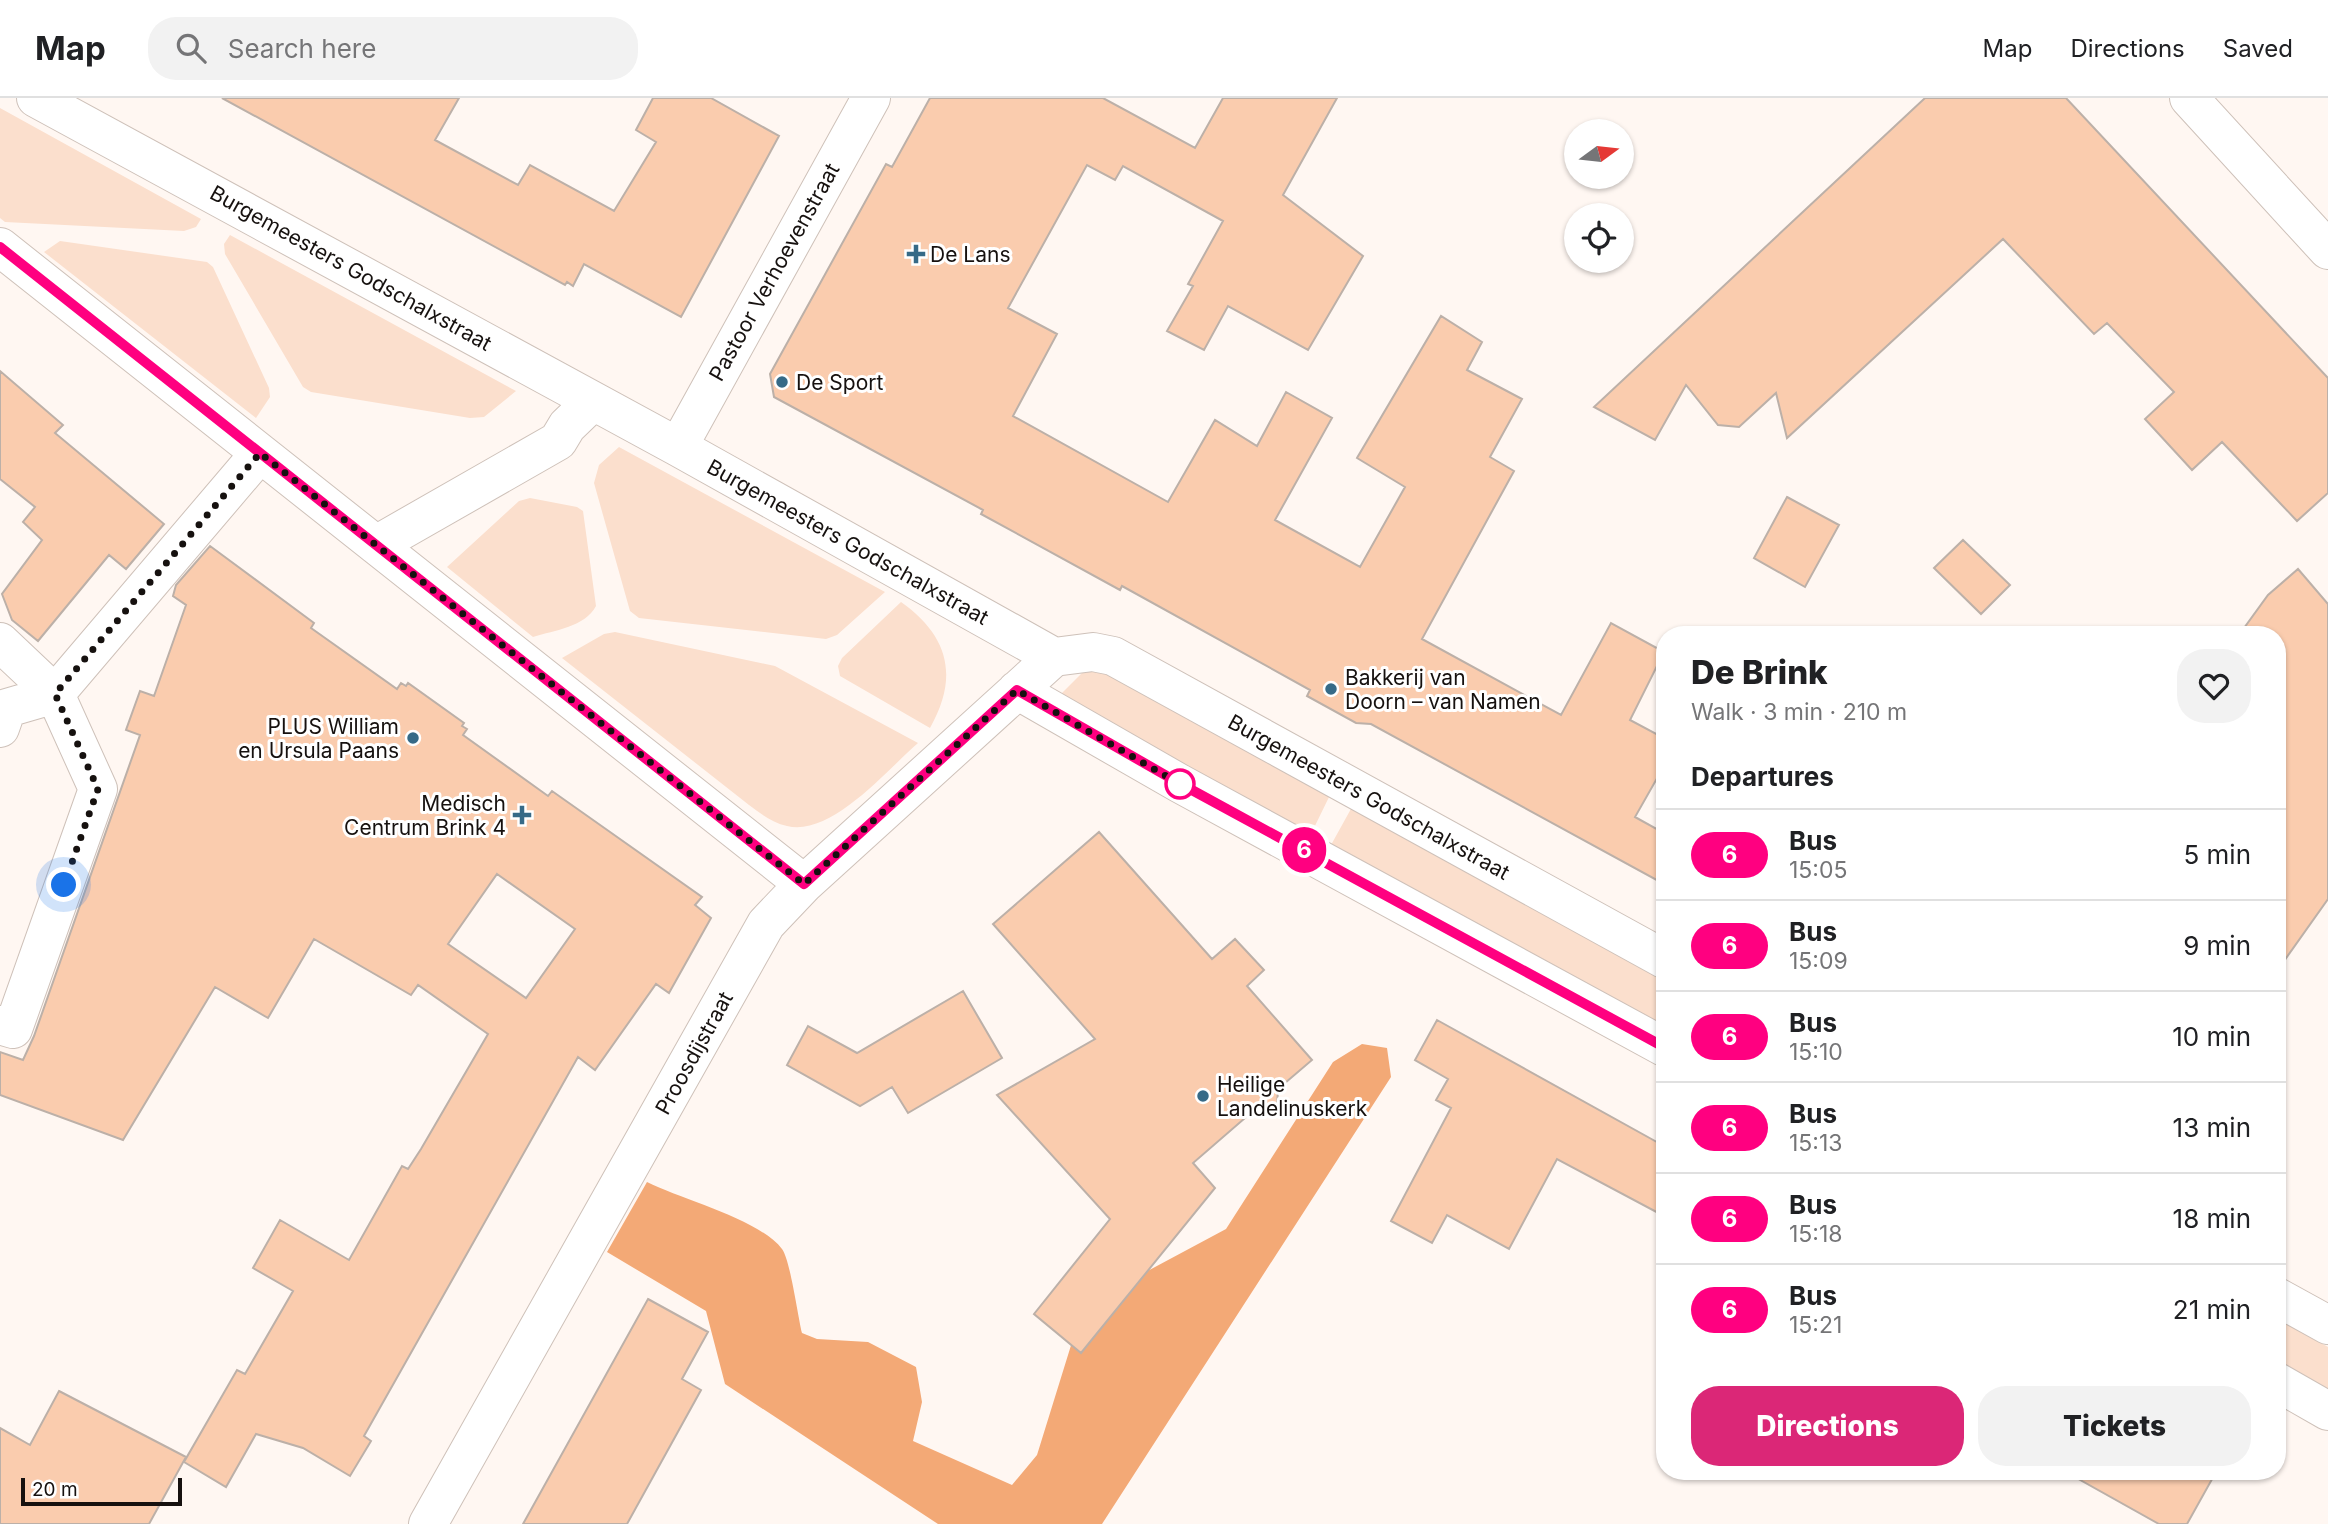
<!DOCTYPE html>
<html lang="en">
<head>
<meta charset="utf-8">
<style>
  body { margin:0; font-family:Inter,sans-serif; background:#f2f2f2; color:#202124; height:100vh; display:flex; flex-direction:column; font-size:26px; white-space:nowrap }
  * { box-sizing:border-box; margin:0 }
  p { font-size:23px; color:#757577 }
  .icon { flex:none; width:38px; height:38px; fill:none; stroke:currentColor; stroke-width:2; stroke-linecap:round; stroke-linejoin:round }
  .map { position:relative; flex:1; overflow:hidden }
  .sheet { position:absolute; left:1656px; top:528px; width:630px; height:854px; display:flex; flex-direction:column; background:#fff; border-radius:28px; box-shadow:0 2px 5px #0004 }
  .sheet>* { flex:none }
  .badge { padding:0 14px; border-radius:23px; font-size:24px; line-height:46px }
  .needle { width:46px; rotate:75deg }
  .fabs { position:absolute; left:1564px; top:21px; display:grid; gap:14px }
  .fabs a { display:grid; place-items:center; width:70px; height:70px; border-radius:50%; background:#fff; box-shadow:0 2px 5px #0004; font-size:35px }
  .scale { position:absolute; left:21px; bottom:18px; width:161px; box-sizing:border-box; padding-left:7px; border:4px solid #16110f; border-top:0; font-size:19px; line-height:24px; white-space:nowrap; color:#16110f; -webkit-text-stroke:5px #fff; paint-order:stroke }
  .you { position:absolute; width:35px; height:35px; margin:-18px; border:5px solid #fff; border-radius:50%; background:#1a73e8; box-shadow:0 0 0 10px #1a73e833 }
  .map>.badge { position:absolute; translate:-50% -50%; box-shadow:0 0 0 4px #fff }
  h2 { padding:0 35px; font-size:26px; line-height:63px }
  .round { display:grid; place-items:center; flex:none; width:74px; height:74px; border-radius:28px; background:#f2f2f2 }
  .head { display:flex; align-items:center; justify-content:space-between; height:119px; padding:0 35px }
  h1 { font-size:33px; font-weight:800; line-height:52px }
  .action { display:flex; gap:14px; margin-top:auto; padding:14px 35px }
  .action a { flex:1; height:80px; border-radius:28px; background:#db2777; color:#fff; font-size:28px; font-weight:800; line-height:80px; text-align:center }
  .action a+a { background:#f2f2f2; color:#202124 }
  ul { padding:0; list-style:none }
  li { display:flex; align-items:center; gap:21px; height:91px; padding:0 35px; border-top:2px solid #e0e0e0 }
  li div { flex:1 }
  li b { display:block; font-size:26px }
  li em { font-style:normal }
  li .badge { min-width:77px; font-weight:700; text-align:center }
  header { display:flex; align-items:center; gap:42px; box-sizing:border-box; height:98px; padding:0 35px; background:#fff; border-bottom:2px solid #e0e0e0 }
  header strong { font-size:33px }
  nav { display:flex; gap:38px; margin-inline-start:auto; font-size:24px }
  .search { width:490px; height:63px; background:#f2f2f2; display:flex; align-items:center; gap:18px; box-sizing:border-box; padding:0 24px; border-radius:28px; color:#757577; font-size:26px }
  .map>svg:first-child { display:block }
  .green { fill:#fbdfcd }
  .forest { fill:#f3a976 }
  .building { fill:#faccae; stroke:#bcb0a8; stroke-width:2; fill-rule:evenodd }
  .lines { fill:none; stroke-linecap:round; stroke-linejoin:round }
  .minor-casing { stroke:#cec1b9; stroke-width:40 }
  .minor { stroke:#fff; stroke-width:38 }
  .line-casing { stroke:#fff; stroke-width:16 }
  .line { stroke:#ff0080; stroke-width:10 }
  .walk { stroke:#16110f; stroke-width:7; stroke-dasharray:0 12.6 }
  .poi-dot { fill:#366a87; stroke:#fff; stroke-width:2.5 }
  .stop-dot { fill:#fff; stroke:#ff0080; stroke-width:3.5 }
  .labels { text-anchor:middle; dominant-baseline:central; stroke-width:6; stroke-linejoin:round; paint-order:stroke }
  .poi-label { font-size:21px; fill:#16110f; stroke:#fff; text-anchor:start }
  .street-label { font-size:21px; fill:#16110f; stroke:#fff }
</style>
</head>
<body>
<header>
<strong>Map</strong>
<div class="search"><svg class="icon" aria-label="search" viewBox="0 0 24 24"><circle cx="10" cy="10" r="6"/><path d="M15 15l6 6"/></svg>Search here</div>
<nav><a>Map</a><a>Directions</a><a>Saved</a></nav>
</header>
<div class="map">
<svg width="2328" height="1426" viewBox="0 0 2328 1426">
  <rect width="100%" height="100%" fill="#fff7f2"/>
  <path class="green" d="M0,10L201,121L196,129L184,133L5,124L0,120Z
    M230,137L516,293L484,319L470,320L311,294L303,289L225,156L224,146Z
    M60,143L207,164L213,169L269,290L270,299L256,320L44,154Z
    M619,349L885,494L837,537L826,541L639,520L630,513L594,385L599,367Z
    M530,400L577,409L583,413L596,508C585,529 555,532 533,539L447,469L519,403Z
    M901,504C949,538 959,579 930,630L840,578L838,568L842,560Z
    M615,534L775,568L918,645C887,672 831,739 787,728C773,725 761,716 749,707L562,560L604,536Z
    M1092,565L1330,697L1311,736L1058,599Z
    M1352,709L1664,882V930L1331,747Z
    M2277,1220L2328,1249V1295L2277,1266Z"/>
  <path class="forest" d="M1362,946L1387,950L1391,979L1102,1426H938L725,1286L706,1213L607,1154L647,1084C683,1102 759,1121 782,1151C790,1161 798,1219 802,1235L817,1241L868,1244L916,1269L922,1304L913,1343L1012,1387L1037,1357L1077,1228L1099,1199L1226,1131L1333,964Z"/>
  <path class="building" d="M222,0H459L435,42L518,87L530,67L614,113L656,44L636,32L653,0H711L779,38L681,219L584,166L573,188L567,184L565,187Z
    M930,0H1103L1195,50L1223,0H1337L1283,97L1363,158L1308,252L1228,208L1204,252L1167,233L1193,188L1188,186L1223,123L1123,68L1115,82L1087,67L1008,210L1057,236L1013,318L1168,404L1215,322L1257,348L1286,294L1332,320L1275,422L1360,469L1405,389L1357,360L1441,218L1482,244L1467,272L1522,301L1490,359L1514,373L1422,541L1561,617L1611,525L1664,554L1630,622L1664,640V668L1635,719L1664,735V786L1371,626L1356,625L1307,598L1310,592L1122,488L1120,492L981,416L983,412L774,299L770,276L886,66L892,69Z
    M1925,0H2066L2328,280V395L2297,423L2222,344L2192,372L2145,321L2174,294L2107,225L2094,236L2003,141L1787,340L1776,295L1739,329L1718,327L1686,287L1655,342L1594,309Z
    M0,273L63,327L55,335L164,426L126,471L109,457L38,543L12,522L2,496L42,442L23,424L35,409L0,381Z
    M1787,399L1839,427L1805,489L1754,460Z
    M1963,442L2010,487L1981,516L1934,470Z
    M210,448L314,525L311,530L397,591L401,585L406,588L408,585L464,625L462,628L467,631L463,637L548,698L552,693L702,799L695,807L711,820L669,895L656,886L595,972L578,959L364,1338L371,1343L350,1378L303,1350L256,1336L226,1389L184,1364L237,1272L245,1276L293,1193L253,1170L280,1122L349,1162L402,1068L408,1071L421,1051L488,936L418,887L411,897L314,841L268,920L215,889L123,1042L0,997V954L23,962L34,938L140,637L126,632L140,593L154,598L186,507L173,498L176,487ZM497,776L575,831L526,900L448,846Z
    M2298,471L2328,506V801L2277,873V537H2239L2268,497Z
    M1099,734L1212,861L1235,841L1264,872L1247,888L1312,962L1278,991L1277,1009L1260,1007L1193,1065L1215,1090L1081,1255L1034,1216L1110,1121L997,997L1095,941L993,826Z
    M963,893L1002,960L908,1015L892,989L860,1008L787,967L808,928L857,955Z
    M1437,922L1664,1048V1118L1557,1061L1509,1151L1447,1117L1432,1145L1391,1123L1451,1010L1436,1002L1448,981L1415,962Z
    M648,1201L708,1234L682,1281L701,1292L627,1426H523Z
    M59,1293L186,1359L149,1426H0V1330L30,1347Z
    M2066,1374H2216L2187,1426H2159Z"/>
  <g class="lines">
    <g class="minor-casing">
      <path id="minor" d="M36,0L678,349L1054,559L1093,554L1113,558L1664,861
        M2189,0L2328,152
        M0,149L804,786
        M678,349L871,0
        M376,447L558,343L567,328L593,303
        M0,544L55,596L98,691L13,931L0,927
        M1017,592L1179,685L1664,949
        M0,630L7,610L55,596L260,355
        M2277,1199L2328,1227
        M2277,1284L2328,1313
        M428,1426L766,826L804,786L1054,559"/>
    </g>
    <use href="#minor" class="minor"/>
  </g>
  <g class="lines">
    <g class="line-casing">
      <path id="line" d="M0,149L804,786L1017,592L1179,685L1664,949"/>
    </g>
    <use href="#line" class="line"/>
    <path class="walk" d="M64,787L98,691L55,596L260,355L804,786L1017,592L1180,686"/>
  </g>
  <g class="poi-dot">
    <path d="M912.5 145.5h7v7h7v7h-7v7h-7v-7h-7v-7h7z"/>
    <circle cx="782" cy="284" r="7"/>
    <circle cx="1331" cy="591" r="7"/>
    <circle cx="413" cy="640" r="7"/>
    <path d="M518.5 706.5h7v7h7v7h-7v7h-7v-7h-7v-7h7z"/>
    <circle cx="1203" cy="998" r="7"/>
  </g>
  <circle class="stop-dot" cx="1180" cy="686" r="14"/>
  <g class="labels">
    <g class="poi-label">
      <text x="930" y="156">De Lans</text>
      <text x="796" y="284">De Sport</text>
      <text x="1345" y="579">Bakkerij van<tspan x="1345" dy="24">Doorn – van Namen</tspan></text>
      <text x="399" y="628" text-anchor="end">PLUS William<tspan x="399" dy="24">en Ursula Paans</tspan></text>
      <text x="506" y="705" text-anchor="end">Medisch<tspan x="506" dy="24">Centrum Brink 4</tspan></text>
      <text x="1217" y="986">Heilige<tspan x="1217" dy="24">Landelinuskerk</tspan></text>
    </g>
    <g class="street-label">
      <text transform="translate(351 170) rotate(29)">Burgemeesters Godschalxstraat</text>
      <text transform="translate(774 174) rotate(-61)">Pastoor Verhoevenstraat</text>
      <text transform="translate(848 444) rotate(29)">Burgemeesters Godschalxstraat</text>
      <text transform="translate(1369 699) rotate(29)">Burgemeesters Godschalxstraat</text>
      <text transform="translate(694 955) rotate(-61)">Proosdijstraat</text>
    </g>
  </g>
</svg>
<div class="fabs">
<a><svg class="needle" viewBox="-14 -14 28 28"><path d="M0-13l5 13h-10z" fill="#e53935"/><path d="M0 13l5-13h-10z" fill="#757577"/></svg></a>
<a><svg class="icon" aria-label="locate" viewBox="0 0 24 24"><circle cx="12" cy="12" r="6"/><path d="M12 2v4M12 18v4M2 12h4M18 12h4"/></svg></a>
</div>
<div class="scale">20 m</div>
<div class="you" style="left:64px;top:787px"></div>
<b class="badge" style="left:1304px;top:752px;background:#ff0080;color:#fff">6</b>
<section class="sheet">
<div class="head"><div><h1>De Brink</h1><p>Walk · 3 min · 210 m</p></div><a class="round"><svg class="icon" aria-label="heart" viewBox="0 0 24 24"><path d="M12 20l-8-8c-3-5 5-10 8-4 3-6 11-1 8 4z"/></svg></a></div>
<h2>Departures</h2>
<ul>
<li><span class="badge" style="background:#ff0080;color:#fff">6</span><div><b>Bus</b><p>15:05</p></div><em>5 min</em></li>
<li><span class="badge" style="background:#ff0080;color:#fff">6</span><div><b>Bus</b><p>15:09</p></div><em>9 min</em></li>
<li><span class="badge" style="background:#ff0080;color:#fff">6</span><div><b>Bus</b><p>15:10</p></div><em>10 min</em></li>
<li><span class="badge" style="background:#ff0080;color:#fff">6</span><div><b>Bus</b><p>15:13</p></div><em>13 min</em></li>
<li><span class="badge" style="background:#ff0080;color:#fff">6</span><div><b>Bus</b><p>15:18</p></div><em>18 min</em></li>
<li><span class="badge" style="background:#ff0080;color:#fff">6</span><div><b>Bus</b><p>15:21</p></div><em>21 min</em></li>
</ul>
<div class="action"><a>Directions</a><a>Tickets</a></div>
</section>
</div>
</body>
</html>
